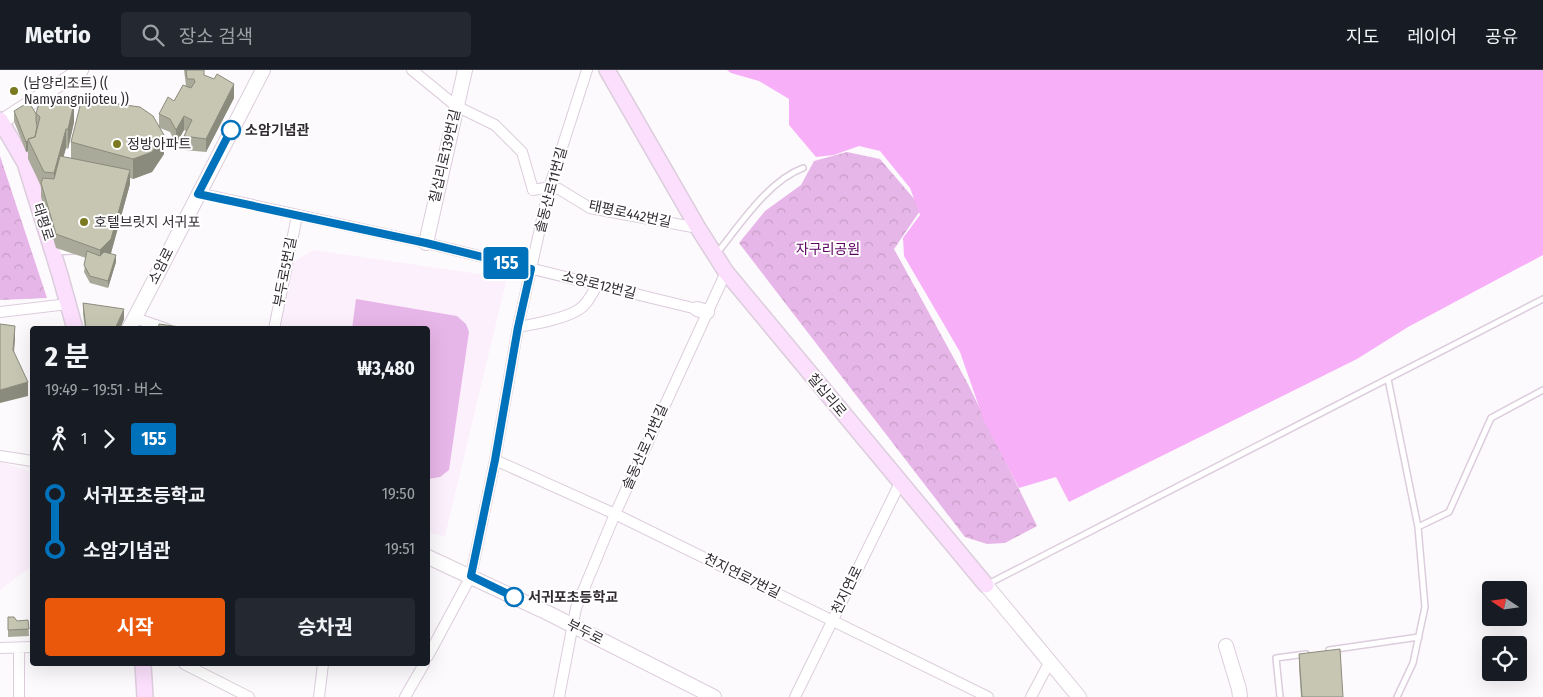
<!DOCTYPE html>
<html lang="ko">
<head>
<meta charset="utf-8">
<style>
  body { margin:0; font-family:"Fira Sans Condensed","Noto Sans KR",sans-serif; background:#242831; color:#f1f3f6; height:100vh; display:flex; flex-direction:column; font-size:19px; white-space:nowrap }
  * { box-sizing:border-box; margin:0 }
  p { font-size:16px; color:#9ea1a6 }
  .icon { flex:none; width:28px; height:28px; fill:none; stroke:currentColor; stroke-width:2; stroke-linecap:round; stroke-linejoin:round }
  .map { position:relative; flex:1; overflow:hidden }
  .sheet { position:absolute; left:30px; top:256px; width:400px; height:340px; display:flex; flex-direction:column; background:#171b24; border-radius:5px; box-shadow:0 5px 20px #0002 }
  .sheet>* { flex:none }
  .badge { padding:0 10px; border-radius:4px; font-size:18px; line-height:32px }
  .needle { width:32px; rotate:283deg }
  .fabs { position:absolute; left:1482px; top:511px; display:grid; gap:10px }
  .fabs a { display:grid; place-items:center; width:45px; height:45px; border-radius:5px; background:#171b24; box-shadow:0 5px 20px #0002; font-size:25px }
  .map>.badge { position:absolute; translate:-50% -50%; box-shadow:0 0 0 2px #fff }
  .legs { display:flex; align-items:center; gap:8px; height:55px; padding:0 15px; font-size:16px }
  .legs p { margin-inline-start:auto }
  .headline { display:flex; align-items:center; justify-content:space-between; height:85px; padding:0 15px }
  h1 { font-size:28px; font-weight:700; line-height:38px }
  .button { display:flex; gap:10px; margin-top:auto; padding:10px 15px }
  .button a { flex:1; height:58px; border-radius:5px; background:#ea580c; color:#fff; font-size:20px; font-weight:700; line-height:58px; text-align:center }
  .button a+a { background:#242831; color:#f1f3f6 }
  ul { padding:0 15px; list-style:none }
  li { display:flex; align-items:center; gap:18px; height:55px; font-size:19px }
  li i { display:grid; place-items:center; width:8px; height:100%; margin:0 6px; background:currentColor }
  li i::after { content:''; width:12px; height:12px; margin:-6px; border:4px solid; border-radius:50%; background:#171b24 }
  li p { margin-inline-start:auto }
  li:first-child i { background:linear-gradient(#0000 50%,currentColor 0) }
  li:last-child i { background:linear-gradient(currentColor 50%,#0000 0) }
  header { display:flex; align-items:center; gap:30px; box-sizing:border-box; height:70px; padding:0 25px; background:#171b24; border-bottom:1px solid #363941 }
  header strong { font-size:24px }
  nav { display:flex; gap:28px; margin-inline-start:auto; font-size:18px }
  .search { width:350px; height:45px; background:#242831; display:flex; align-items:center; gap:12px; box-sizing:border-box; padding:0 18px; border-radius:5px; color:#9ea1a6; font-size:19px }
  .map>svg:first-child { display:block }
  .built { fill:#fcf0fc }
  .grass { fill:#e7b6e8 }
  .park { fill:url(#park-crowns) }
  .water { fill:#f7b0f8 }
  .lines { fill:none; stroke-linecap:round; stroke-linejoin:round }
  .service-casing { stroke:#dccddc; stroke-width:8 }
  .minor-casing { stroke:#dccddc; stroke-width:12 }
  .tertiary-casing { stroke:#dccddc; stroke-width:16 }
  .secondary-casing { stroke:#dccddc; stroke-width:18 }
  .service { stroke:#fff; stroke-width:5 }
  .minor { stroke:#fff; stroke-width:10 }
  .tertiary { stroke:#fff; stroke-width:14 }
  .secondary { stroke:#fbdffc; stroke-width:15 }
  .wall { fill:#aaaa9a }
  .shaded-wall { fill:#8b8b7d }
  .building { fill:#c6c6b3; stroke:#8b8b7d }
  .line-1-casing { stroke:#fff; stroke-width:11 }
  .line-1 { stroke:#0072bc; stroke-width:8 }
  .poi-dot { fill:#7c7a21; stroke:#fff; stroke-width:2 }
  .stop-1-dot { fill:#fff; stroke:#0072bc; stroke-width:2.5 }
  .labels { text-anchor:middle; dominant-baseline:central; stroke-width:4; stroke-linejoin:round; paint-order:stroke }
  .poi-label { font-size:14px; fill:#322c32; stroke:#fff; text-anchor:start }
  .stop-label { font-size:14px; font-weight:bold; fill:#322c32; stroke:#fff; text-anchor:start }
  .street-label { font-size:14px; fill:#322c32; stroke:#fff }
  .park-label { font-size:14px; fill:#5b0160; stroke:#fff }
</style>
</head>
<body>
<header>
<strong>Metrio</strong>
<div class="search"><svg class="icon" aria-label="search" viewBox="0 0 24 24"><circle cx="10" cy="10" r="6"/><path d="M15 15l6 6"/></svg>장소 검색</div>
<nav><a>지도</a><a>레이어</a><a>공유</a></nav>
</header>
<div class="map">
<svg width="1543" height="627" viewBox="0 0 1543 627">
  <defs>
    <pattern id="park-crowns" width="20" height="18" patternUnits="userSpaceOnUse" patternTransform="scale(1.25)"><rect width="20" height="18" fill="#e7b6e8"/><path d="M2 6a3 3 0 1 1 6 0M12 15a3 3 0 1 1 6 0" fill="none" stroke="#c79dc7"/></pattern>
  </defs>
  <rect width="100%" height="100%" fill="#fdfafd"/>
  <path class="built" d="M314,180L507,208L445,466L428,463V259H280L293,192Z
    M0,392L32,402V496L0,520Z"/>
  <path class="grass" d="M356,229L457,246L466,254L469,262L449,400L440,407L428,409V259H352Z"/>
  <path class="park" d="M847,82L880,89L922,138L894,179L968,314L1037,456L1005,473L987,474L965,467L739,173L765,141L801,115L814,91Z
    M0,86L47,228L0,230Z"/>
  <path class="water" d="M727,0H1543V185L1408,257L1357,289L1069,432L1056,407L1019,418L984,351L960,282L904,186L903,168L920,145L910,118L880,81L859,76L834,85L816,87L789,55V29L759,11L731,3Z"/>
  <g class="lines">
    <g class="service-casing">
      <path id="service" d="M54,182L73,181
        M717,183C740,155 768,111 803,98
        M1388,309L1418,457
        M988,514L1543,229
        M1329,580L1419,567
        M1280,627L1276,588L1306,584
        M1397,627L1413,593L1425,537L1418,457L1449,442L1491,348L1543,320"/>
    </g>
    <g class="minor-casing">
      <path id="minor" d="M412,0L456,36L495,55L522,82L533,120L545,118L559,119L590,138L698,158
        M198,123L426,173L697,239
        M0,242L68,234
        M135,248L167,259
        M518,257C535,254 564,249 578,240C587,235 592,224 597,215
        M274,259L297,146
        M0,386L32,391
        M495,390L615,444L988,627
        M0,578L32,577
        M19,578V627
        M428,586L471,506L495,390L518,257L549,118L587,0
        M184,594L249,627
        M319,627L323,594
        M405,627L424,594
        M559,627L576,538L615,444L726,202
        M795,627L900,413
        M1031,627L1050,591"/>
    </g>
    <g class="tertiary-casing">
      <path id="tertiary" d="M1,52L81,0
        M426,173L465,0
        M697,239L707,242
        M129,259L263,0
        M428,487L550,544L714,627
        M986,515L1079,627
        M1226,576L1239,619L1240,627"/>
    </g>
    <g class="secondary-casing">
      <path id="secondary" d="M607,0L698,158L726,202L986,515
        M0,50L25,93L60,205L75,259
        M143,594L145,627"/>
    </g>
    <use href="#service" class="service"/>
    <use href="#minor" class="minor"/>
    <use href="#tertiary" class="tertiary"/>
    <use href="#secondary" class="secondary"/>
  </g>
  <path class="wall" d="M184,0H204V5L234,28L206,82L184,80V66L186,61L184,60L176,74L170,62L160,58L164,84L152,102L133,109L130,108V114L111,183L110,184L116,192L108,218L90,213L84,202L86,188L56,178L41,127V116L28,89V81L26,82L14,51V41L36,44V43L74,52L68,79L66,78L63,87L71,89V72L159,57V44L174,31L186,16Z
    M83,233L124,249L120,259H85L83,244Z
    M8,547L17,551L28,550L29,566L8,567Z
    M1299,584L1343,627H1301L1299,597Z"/>
  <path class="shaded-wall" d="M234,14V28L206,82V69Z
    M74,33V52L68,79V59Z
    M184,46V60L176,74V60Z
    M66,59V78L54,122V103Z
    M164,65V84L152,102L133,109V89Z
    M28,70V81L26,82V72Z
    M130,100V114L111,183L100,193V180Z
    M116,185V192L108,218V211Z
    M124,239V249L120,259H115Z
    M15,256V270L13,294V280Z
    M28,312V326L0,333V320Z"/>
  <path class="building" d="M186,0H204V5L214,9L217,4L234,14L206,69L184,66L192,50L184,46L176,60L170,49L159,44L168,27L174,31L183,15L191,18L195,12L194,9H187Z
    M61,30L74,33L68,59H66L54,103L44,102L28,69L35,67L40,47L36,43L40,31L50,33L51,31L61,33Z
    M29,32L36,44V51L37,56L35,67L28,69L29,70L26,72L14,41Z
    M81,32H103L140,37L153,46L164,65L152,82L133,89L71,72Z
    M60,86L130,100L111,169L100,180L56,164L41,113L43,108L54,109Z
    M87,181L100,186L104,182L116,185L108,211L90,206L84,195Z
    M83,233L124,239L115,259H86Z
    M0,254L15,256L13,280L28,312L0,320Z
    M159,254L180,257L179,259H158Z
    M8,547H14L17,551L28,550L29,559L8,560Z
    M1340,579L1343,627H1302L1299,584Z"/>
  <g class="lines">
    <g class="line-1-casing">
      <path id="line-1" d="M231,60L198,124L426,173L531,199L518,257L495,390L471,506L514,527"/>
    </g>
    <use href="#line-1" class="line-1"/>
  </g>
  <g class="poi-dot">
    <circle cx="14" cy="21" r="5"/>
    <circle cx="117" cy="74" r="5"/>
    <circle cx="84" cy="152" r="5"/>
  </g>
  <g class="stop-1-dot">
    <circle cx="231" cy="60" r="9"/>
    <circle cx="514" cy="527" r="9"/>
  </g>
  <g class="labels">
    <g class="poi-label">
      <text x="24" y="13">(남양리조트) ((<tspan x="24" dy="16">Namyangnijoteu ))</tspan></text>
      <text x="127" y="74">정방아파트</text>
      <text x="94" y="152">호텔브릿지 서귀포</text>
    </g>
    <g class="stop-label">
      <text x="245" y="60">소암기념관</text>
      <text x="528" y="527">서귀포초등학교</text>
    </g>
    <g class="street-label">
      <text transform="translate(445 86) rotate(-77)">칠십리로139번길</text>
      <text transform="translate(551 120) rotate(-75)">솔동산로11번길</text>
      <text transform="translate(630 144) rotate(12)">태평로442번길</text>
      <text transform="translate(43 152) rotate(72)">태평로</text>
      <text transform="translate(161 196) rotate(-63)">소암로</text>
      <text transform="translate(285 202) rotate(-79)">부두로5번길</text>
      <text transform="translate(599 215) rotate(14)">소양로12번길</text>
      <text transform="translate(827 325) rotate(50)">칠십리로</text>
      <text transform="translate(645 377) rotate(-66)">솔동산로 21번길</text>
      <text transform="translate(742 506) rotate(26)">천지연로7번길</text>
      <text transform="translate(847 520) rotate(-64)">천지연로</text>
      <text transform="translate(585 562) rotate(27)">부두로</text>
    </g>
    <g class="park-label">
      <text x="828" y="179">자구리공원</text>
    </g>
  </g>
</svg>
<div class="fabs">
<a><svg class="needle" viewBox="-14 -14 28 28"><path d="M0-13l5 13h-10z" fill="#e53935"/><path d="M0 13l5-13h-10z" fill="#9ea1a6"/></svg></a>
<a><svg class="icon" aria-label="locate" viewBox="0 0 24 24"><circle cx="12" cy="12" r="6"/><path d="M12 2v4M12 18v4M2 12h4M18 12h4"/></svg></a>
</div>
<b class="badge" style="left:506px;top:193px;background:#0072bc;color:#fff">155</b>
<section class="sheet">
<div class="headline"><div><h1>2 분</h1><p>19:49 – 19:51 · 버스</p></div><b>₩3,480</b></div>
<div class="legs"><svg class="icon" aria-label="walk" viewBox="0 0 24 24"><circle cx="13" cy="4" r="2"/><path d="M13 8l-2 6 4 7M11 14l-3 7M7 12l3-4h3l4 4"/></svg>1<svg class="icon" aria-label="forward" viewBox="0 0 24 24"><path d="M9 5l7 7-7 7"/></svg><b class="badge" style="background:#0072bc;color:#fff">155</b></div>
<ul>
<li><i style="color:#0072bc"></i><b>서귀포초등학교</b><p>19:50</p></li>
<li><i style="color:#0072bc"></i><b>소암기념관</b><p>19:51</p></li>
</ul>
<div class="button"><a>시작</a><a>승차권</a></div>
</section>
</div>
</body>
</html>
